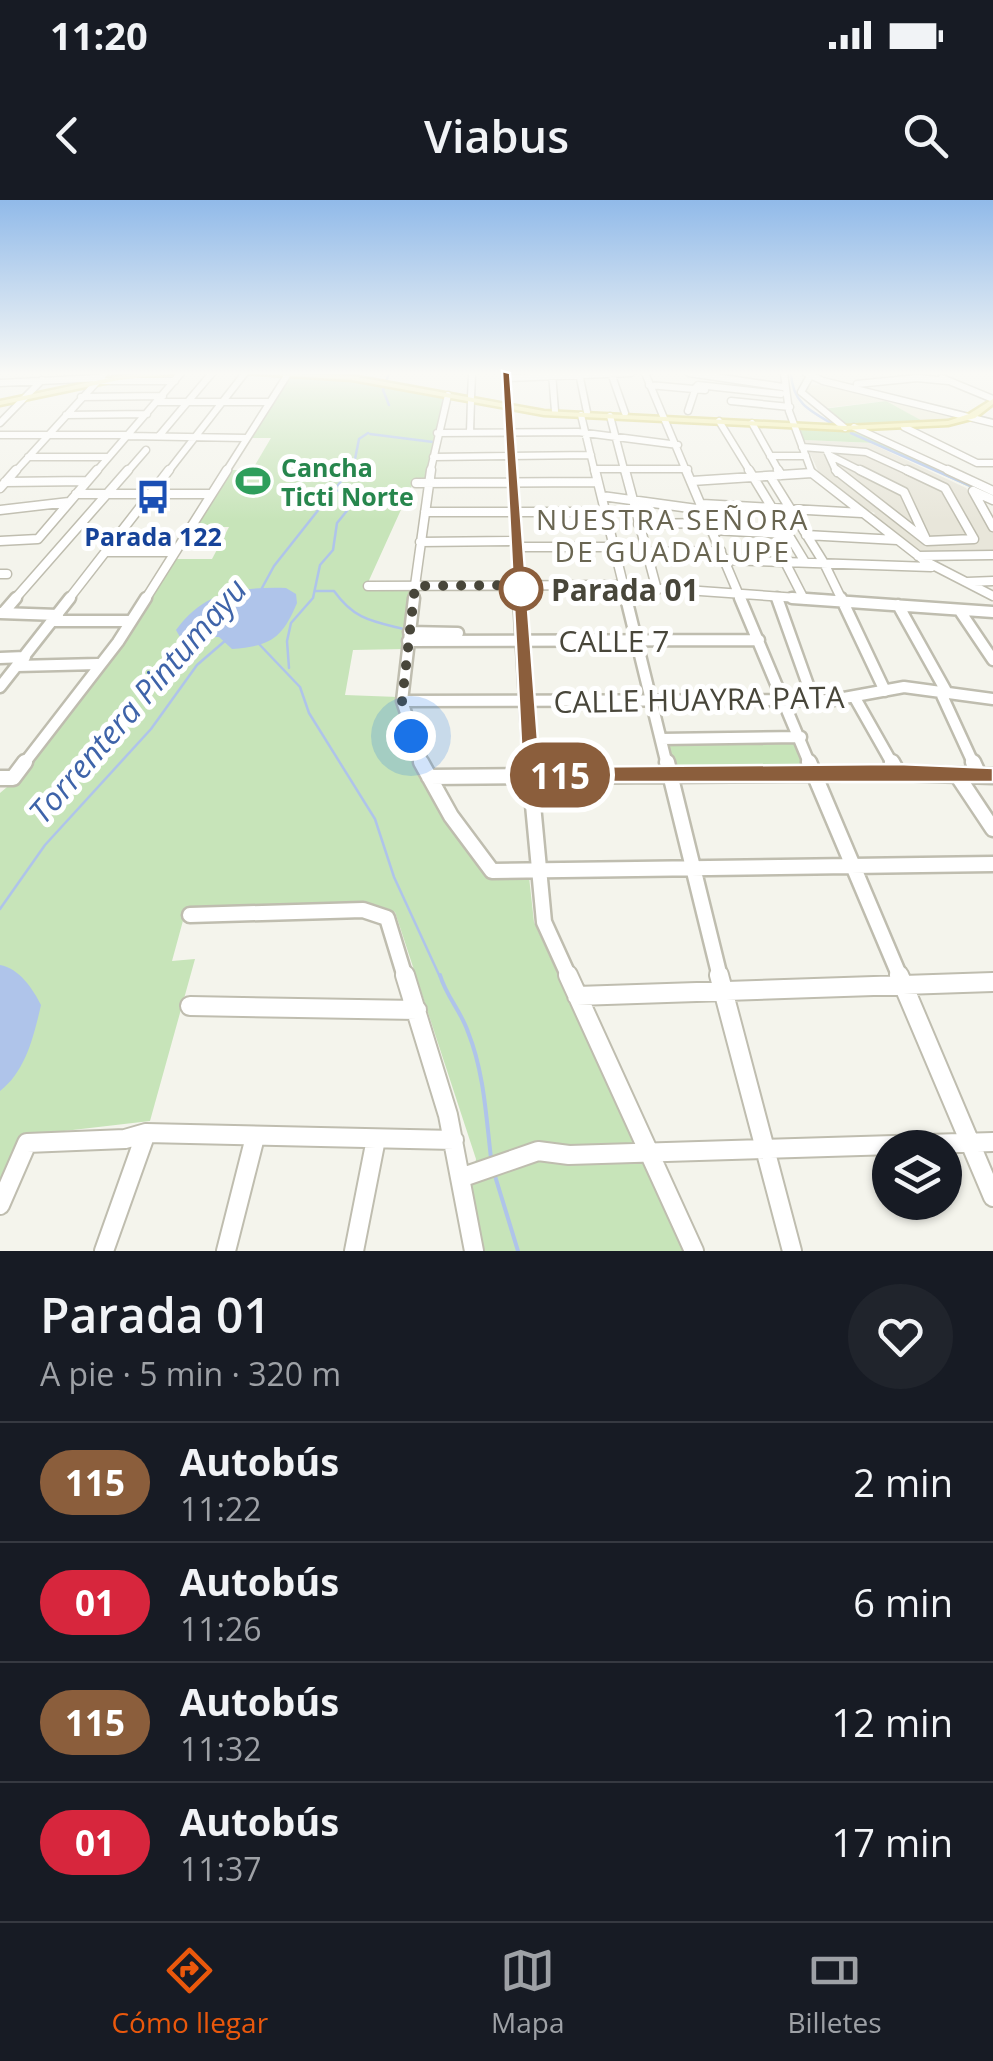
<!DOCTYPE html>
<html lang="es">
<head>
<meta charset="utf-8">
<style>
  body { margin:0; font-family:"Open Sans",sans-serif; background:#20242c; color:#f1f3f6; height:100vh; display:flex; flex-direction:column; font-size:38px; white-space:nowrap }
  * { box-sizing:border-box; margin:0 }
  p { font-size:32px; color:#9ea1a6 }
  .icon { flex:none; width:55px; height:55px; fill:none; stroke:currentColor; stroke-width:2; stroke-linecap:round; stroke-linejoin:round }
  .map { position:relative; height:1051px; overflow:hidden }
  .drawer { display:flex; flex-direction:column; background:#171b24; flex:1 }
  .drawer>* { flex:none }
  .badge { padding:0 20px; border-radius:32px; font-size:35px; line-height:65px }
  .fabs { position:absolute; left:872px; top:930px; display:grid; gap:20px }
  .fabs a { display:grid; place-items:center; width:90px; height:90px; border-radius:50%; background:#171b24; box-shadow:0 2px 8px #0004; font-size:50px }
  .you { position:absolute; width:50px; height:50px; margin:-25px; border:8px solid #fff; border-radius:50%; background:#1a73e8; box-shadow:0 0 0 15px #1a73e833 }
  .map>.badge { position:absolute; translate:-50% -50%; box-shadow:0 0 0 5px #fff }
  .round { display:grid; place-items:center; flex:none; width:105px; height:105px; border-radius:52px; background:#20242c }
  .headline { display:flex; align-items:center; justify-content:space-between; height:170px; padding:0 40px }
  h1 { font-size:48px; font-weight:600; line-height:75px }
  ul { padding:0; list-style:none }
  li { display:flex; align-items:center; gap:30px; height:120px; padding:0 40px; border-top:2px solid #363941 }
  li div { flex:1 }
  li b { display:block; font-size:38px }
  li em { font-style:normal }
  li .badge { min-width:110px; font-weight:700; text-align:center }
  .status { display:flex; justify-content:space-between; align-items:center; height:70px; padding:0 50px; background:#171b24; direction:ltr }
  .status svg { height:28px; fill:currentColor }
  header { display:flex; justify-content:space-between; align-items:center; height:130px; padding:0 40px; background:#171b24; font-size:45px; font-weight:600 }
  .dock { display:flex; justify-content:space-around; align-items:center; height:140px; border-top:2px solid #363941; background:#171b24; font-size:28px; color:#9ea1a6 }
  .dock a { display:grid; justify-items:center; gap:5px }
  .dock .current { color:#ea580c }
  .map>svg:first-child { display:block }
  .residential { fill:#e8e6da }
  .education { fill:#ecebd7 }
  .green { fill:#c7e4b9 }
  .water { fill:#afc4ea }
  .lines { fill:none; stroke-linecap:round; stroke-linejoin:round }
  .stream-far1 { stroke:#afc4ea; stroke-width:2.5 }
  .stream { stroke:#afc4ea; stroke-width:4 }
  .minor-far4-casing { stroke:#bfbdaf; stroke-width:9 }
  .minor-far3-casing { stroke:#bfbdaf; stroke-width:11 }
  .minor-far2-casing { stroke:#bfbdaf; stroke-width:15 }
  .minor-far1-casing { stroke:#bfbdaf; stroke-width:19 }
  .minor-casing { stroke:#bfbdaf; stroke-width:22 }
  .major-casing { stroke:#d8d176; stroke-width:5 }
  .minor-far4 { stroke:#fff; stroke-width:6 }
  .minor-far3 { stroke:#fff; stroke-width:8 }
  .minor-far2 { stroke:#fff; stroke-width:10 }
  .minor-far1 { stroke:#fff; stroke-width:14 }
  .minor { stroke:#fff; stroke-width:18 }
  .major { fill:#f4efa5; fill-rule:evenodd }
  .line { fill:#8b5e3c; stroke:#fff; stroke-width:2.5 }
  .walk { stroke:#48463a; stroke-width:10; stroke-dasharray:0 18 }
  .stop-dot { fill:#fff; stroke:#8b5e3c; stroke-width:5 }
  .labels { text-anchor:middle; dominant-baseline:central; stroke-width:10; stroke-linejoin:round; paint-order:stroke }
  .far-leisure-label { font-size:25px; font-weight:bold; fill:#27864d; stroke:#fff; text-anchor:start }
  .far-transit-label { font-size:25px; font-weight:bold; fill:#164399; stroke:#fff }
  .far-neighbourhood-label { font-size:28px; letter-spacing:2.5px; fill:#6a6652; stroke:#fff }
  .stop-label { font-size:30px; font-weight:bold; fill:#48463a; stroke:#fff; text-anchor:start }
  .street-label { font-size:30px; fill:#48463a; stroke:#fff }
  .water-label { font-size:32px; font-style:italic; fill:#3e63a9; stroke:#fff }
</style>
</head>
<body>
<div class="status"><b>11:20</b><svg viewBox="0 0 49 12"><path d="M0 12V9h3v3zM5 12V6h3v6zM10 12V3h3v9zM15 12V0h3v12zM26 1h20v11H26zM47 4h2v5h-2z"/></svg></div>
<header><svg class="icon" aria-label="back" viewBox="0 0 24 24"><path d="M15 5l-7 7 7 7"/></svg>Viabus<svg class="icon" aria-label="search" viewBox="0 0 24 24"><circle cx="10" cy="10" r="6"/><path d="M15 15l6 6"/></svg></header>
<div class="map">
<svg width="993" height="1051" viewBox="0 0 993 1051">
  <rect width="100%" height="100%" fill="#f4f4ec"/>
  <path class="residential" d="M804,240L870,243L966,288L993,332V352L922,353L873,316L875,313L865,309L820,275Z"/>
  <path class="education" d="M806,184L843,187L961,216L928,224L885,201L825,208L804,191Z"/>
  <path class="green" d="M290,176L345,178L445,197L426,281H414L366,387L412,388L404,449L353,450L345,495L398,497C412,564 444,622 486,675L529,677L534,722L684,1051H479L469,998L476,959L395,712L371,705L187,706L172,761L195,759L150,921L21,936L0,981V593L20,576L172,359H212L229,327H192L228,270H252L271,238H249Z
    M886,201L928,224H842L823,209Z
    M800,227L857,231L993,294V298L874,243L804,240L797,229Z
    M798,540L808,567L680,572L673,567L666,541Z"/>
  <path class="water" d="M286,388L296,394L297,403C282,439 270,446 232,449L219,437H180L176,430C204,391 240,387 286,388Z
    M0,765C19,768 33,789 41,805C34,835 26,871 0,891Z"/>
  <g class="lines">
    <path class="stream-far1" d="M389,173L383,190L389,205
      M791,173C792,201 808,210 831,223
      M851,233L993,296
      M370,234L433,242
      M262,388L274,366L346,275L355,259L359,239L368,233
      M315,391H334C354,419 371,421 403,429
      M259,444L300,487L309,513L375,619L394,677L440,777
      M289,468L287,441L291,423L313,398L320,365L333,350L337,323L350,307L351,295L336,290
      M0,709L45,645L151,529L197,465L226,440"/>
    <path class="stream" d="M440,775C446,796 461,811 468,832C484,872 486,916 491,958
      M495,976L518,1051"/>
    <g class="minor-far4-casing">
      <path id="minor-far4" d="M506,173L512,273
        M552,173L555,211
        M579,173L587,212
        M611,173L625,213
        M645,173L687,273
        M689,173L783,187
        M784,173L789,211L812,273
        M806,173L823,181L993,223
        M810,176L801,192L845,228
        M508,178L631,173
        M942,178L993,199
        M99,181H175
        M0,183L101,178
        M857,184L917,178L948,181
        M649,185L705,190
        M698,185L781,194
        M81,197L163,196
        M471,197L472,175
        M731,201L790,207
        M159,202H270
        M688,211L696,187
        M66,215L147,214
        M581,215L595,273
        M610,216L625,273
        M719,221L751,273
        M0,223L42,180
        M752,223L780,273
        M854,227L954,273
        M904,227L977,263H993
        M437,233L578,232L678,245
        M470,233L471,200
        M0,235H128
        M127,236L246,238
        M159,236L212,173
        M802,247L866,252L912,273
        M826,249L837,273
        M829,255L865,273
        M770,256H806
        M28,257H108
        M433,257L591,255
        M595,269H688
        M14,273L105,173
        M95,273L181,173
        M126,273L146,250
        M167,273L245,173
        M225,273L288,174
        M430,273L448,195"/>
    </g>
    <g class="minor-far3-casing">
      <path id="minor-far3" d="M512,270L520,400
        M595,270L627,400
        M625,270L657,390
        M686,270L741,400
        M749,270L805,362
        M778,270L781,275
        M836,270L927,341L974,339L945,288L907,270
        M860,270L904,292L925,337
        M948,270L993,291
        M812,273L925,361L993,396
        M770,276L824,363L842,400
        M692,281L812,273
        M5,282L86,281
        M416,283L597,282
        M0,288L16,270
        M973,291L993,327
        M973,291L993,300
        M76,294H210
        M602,296L704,310
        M702,304L862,313
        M0,310L69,302
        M425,312H605
        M638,324L709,323
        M712,330L786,334
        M806,335L897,340
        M0,341L38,339L97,270
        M420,342L518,341
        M518,347H614
        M106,352H173
        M646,352L721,351
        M918,356L993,355
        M725,360L931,367
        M785,362L804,399
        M0,374H7
        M967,382L993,381
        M368,386L615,385L827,400
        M14,400L128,270
        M68,400L169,270
        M145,400L227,270
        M413,400L431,270"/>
    </g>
    <g class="minor-far2-casing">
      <path id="minor-far2" d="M414,398L402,501L423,565
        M519,398L529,565
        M626,398L667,565
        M740,398L810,565
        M777,398L813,499
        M792,398L993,412
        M841,398L885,491
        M898,405L946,491
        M960,411L993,460
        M0,413L58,415
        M3,413L16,398
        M54,421H130
        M409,432L458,433
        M408,441L759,440
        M0,458L25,457
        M17,466L98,464
        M0,487L70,398
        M940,491L974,565
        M855,498L893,565
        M402,501L833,500L904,487L993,499
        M661,539L801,537
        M23,565L118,442L146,398"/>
    </g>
    <g class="minor-far1-casing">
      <path id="minor-far1" d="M421,562L451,616L492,671L993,664
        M529,562L544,722L569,777
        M667,562L720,777
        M809,562L900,777
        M892,562L898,573
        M973,562L979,575
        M957,575L993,629
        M429,577L898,573L993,576
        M0,578H13L25,562
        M190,715L363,710L387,718L405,777"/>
    </g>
    <g class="minor-casing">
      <path id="minor" d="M405,775L448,915L474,1051
        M568,775L694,1051
        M719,775L792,1051
        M899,775L993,997
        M577,796L993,782
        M190,806L417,810
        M463,977L538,951L569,955L993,942
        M0,1005L27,943L125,939L146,933L454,940
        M104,1051L146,933
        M226,1051L255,937
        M354,1051L376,939"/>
    </g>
    <g class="major-casing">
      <path id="major" d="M149,173H180L119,180L0,205V201L119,176Z
        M243,173L352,176L544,211L845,226L948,221L969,214L993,199V204L975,218L948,225L845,230L544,215L352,180Z"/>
    </g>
    <use href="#minor-far4" class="minor-far4"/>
    <use href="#minor-far3" class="minor-far3"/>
    <use href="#minor-far2" class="minor-far2"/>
    <use href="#minor-far1" class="minor-far1"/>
    <use href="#minor" class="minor"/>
    <use href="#major" class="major"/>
  </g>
  <linearGradient id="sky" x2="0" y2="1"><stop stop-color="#91bae9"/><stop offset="0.54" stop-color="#fafaf6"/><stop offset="1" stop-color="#fafaf6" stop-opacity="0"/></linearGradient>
  <rect width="993" height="321" fill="url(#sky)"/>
  <path class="line" d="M502,171L510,173L540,567L898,564L993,568V582H523Z"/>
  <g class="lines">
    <path class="walk" d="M411,536L402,501L415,386L520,385L521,389"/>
  </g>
  <defs>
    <g id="stadium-bare" transform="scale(2.7)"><path d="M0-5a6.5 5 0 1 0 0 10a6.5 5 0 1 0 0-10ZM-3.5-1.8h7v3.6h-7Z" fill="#2e9e5b" stroke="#fff" stroke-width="2.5" paint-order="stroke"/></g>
    <g id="bus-bare" transform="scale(2.7)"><path d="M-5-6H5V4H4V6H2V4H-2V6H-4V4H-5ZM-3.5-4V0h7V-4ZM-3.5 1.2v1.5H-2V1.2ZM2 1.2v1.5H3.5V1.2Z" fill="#1a4fb4" stroke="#fff" stroke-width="2.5" paint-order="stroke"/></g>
  </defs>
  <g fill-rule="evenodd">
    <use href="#stadium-bare" x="253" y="281"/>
    <use href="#bus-bare" x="153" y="297"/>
  </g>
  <circle class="stop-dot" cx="521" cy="389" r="20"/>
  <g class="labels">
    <g class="far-leisure-label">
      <text x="281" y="267">Cancha<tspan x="281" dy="29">Ticti Norte</tspan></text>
    </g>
    <g class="far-transit-label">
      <text x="153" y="336">Parada 122</text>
    </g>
    <g class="far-neighbourhood-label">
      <text x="673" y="319">NUESTRA SEÑORA<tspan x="673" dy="32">DE GUADALUPE</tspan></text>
    </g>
    <g class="stop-label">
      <text x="551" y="389">Parada 01</text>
    </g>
    <g class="street-label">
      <text x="614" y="440">CALLE 7</text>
      <text transform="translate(699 499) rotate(-1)">CALLE HUAYRA PATA</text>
    </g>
    <g class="water-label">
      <text transform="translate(137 500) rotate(-49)">Torrentera Pintumayu</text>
    </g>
  </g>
</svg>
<div class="fabs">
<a><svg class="icon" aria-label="layers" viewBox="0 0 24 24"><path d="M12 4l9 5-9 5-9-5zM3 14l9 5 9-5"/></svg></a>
</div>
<div class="you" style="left:411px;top:536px"></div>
<b class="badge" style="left:560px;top:575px;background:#8b5e3c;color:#fff">115</b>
</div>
<section class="drawer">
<div class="headline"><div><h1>Parada 01</h1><p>A pie · 5 min · 320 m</p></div><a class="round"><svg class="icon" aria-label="heart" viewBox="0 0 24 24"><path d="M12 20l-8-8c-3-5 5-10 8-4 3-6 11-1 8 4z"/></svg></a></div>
<ul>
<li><span class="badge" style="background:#8b5e3c;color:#fff">115</span><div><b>Autobús</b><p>11:22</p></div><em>2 min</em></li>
<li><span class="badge" style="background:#d7263d;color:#fff">01</span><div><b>Autobús</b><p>11:26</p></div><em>6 min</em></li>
<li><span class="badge" style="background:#8b5e3c;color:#fff">115</span><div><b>Autobús</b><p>11:32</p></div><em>12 min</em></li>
<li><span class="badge" style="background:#d7263d;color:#fff">01</span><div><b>Autobús</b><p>11:37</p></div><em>17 min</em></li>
</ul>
</section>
<nav class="dock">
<a class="current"><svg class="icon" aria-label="directions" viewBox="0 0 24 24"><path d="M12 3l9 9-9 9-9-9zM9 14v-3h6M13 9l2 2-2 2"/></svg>Cómo llegar</a>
<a><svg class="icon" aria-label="map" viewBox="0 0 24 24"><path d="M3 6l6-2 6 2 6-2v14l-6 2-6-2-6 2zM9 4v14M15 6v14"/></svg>Mapa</a>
<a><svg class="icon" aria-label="tickets" viewBox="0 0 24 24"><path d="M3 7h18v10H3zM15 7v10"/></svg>Billetes</a>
</nav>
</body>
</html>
